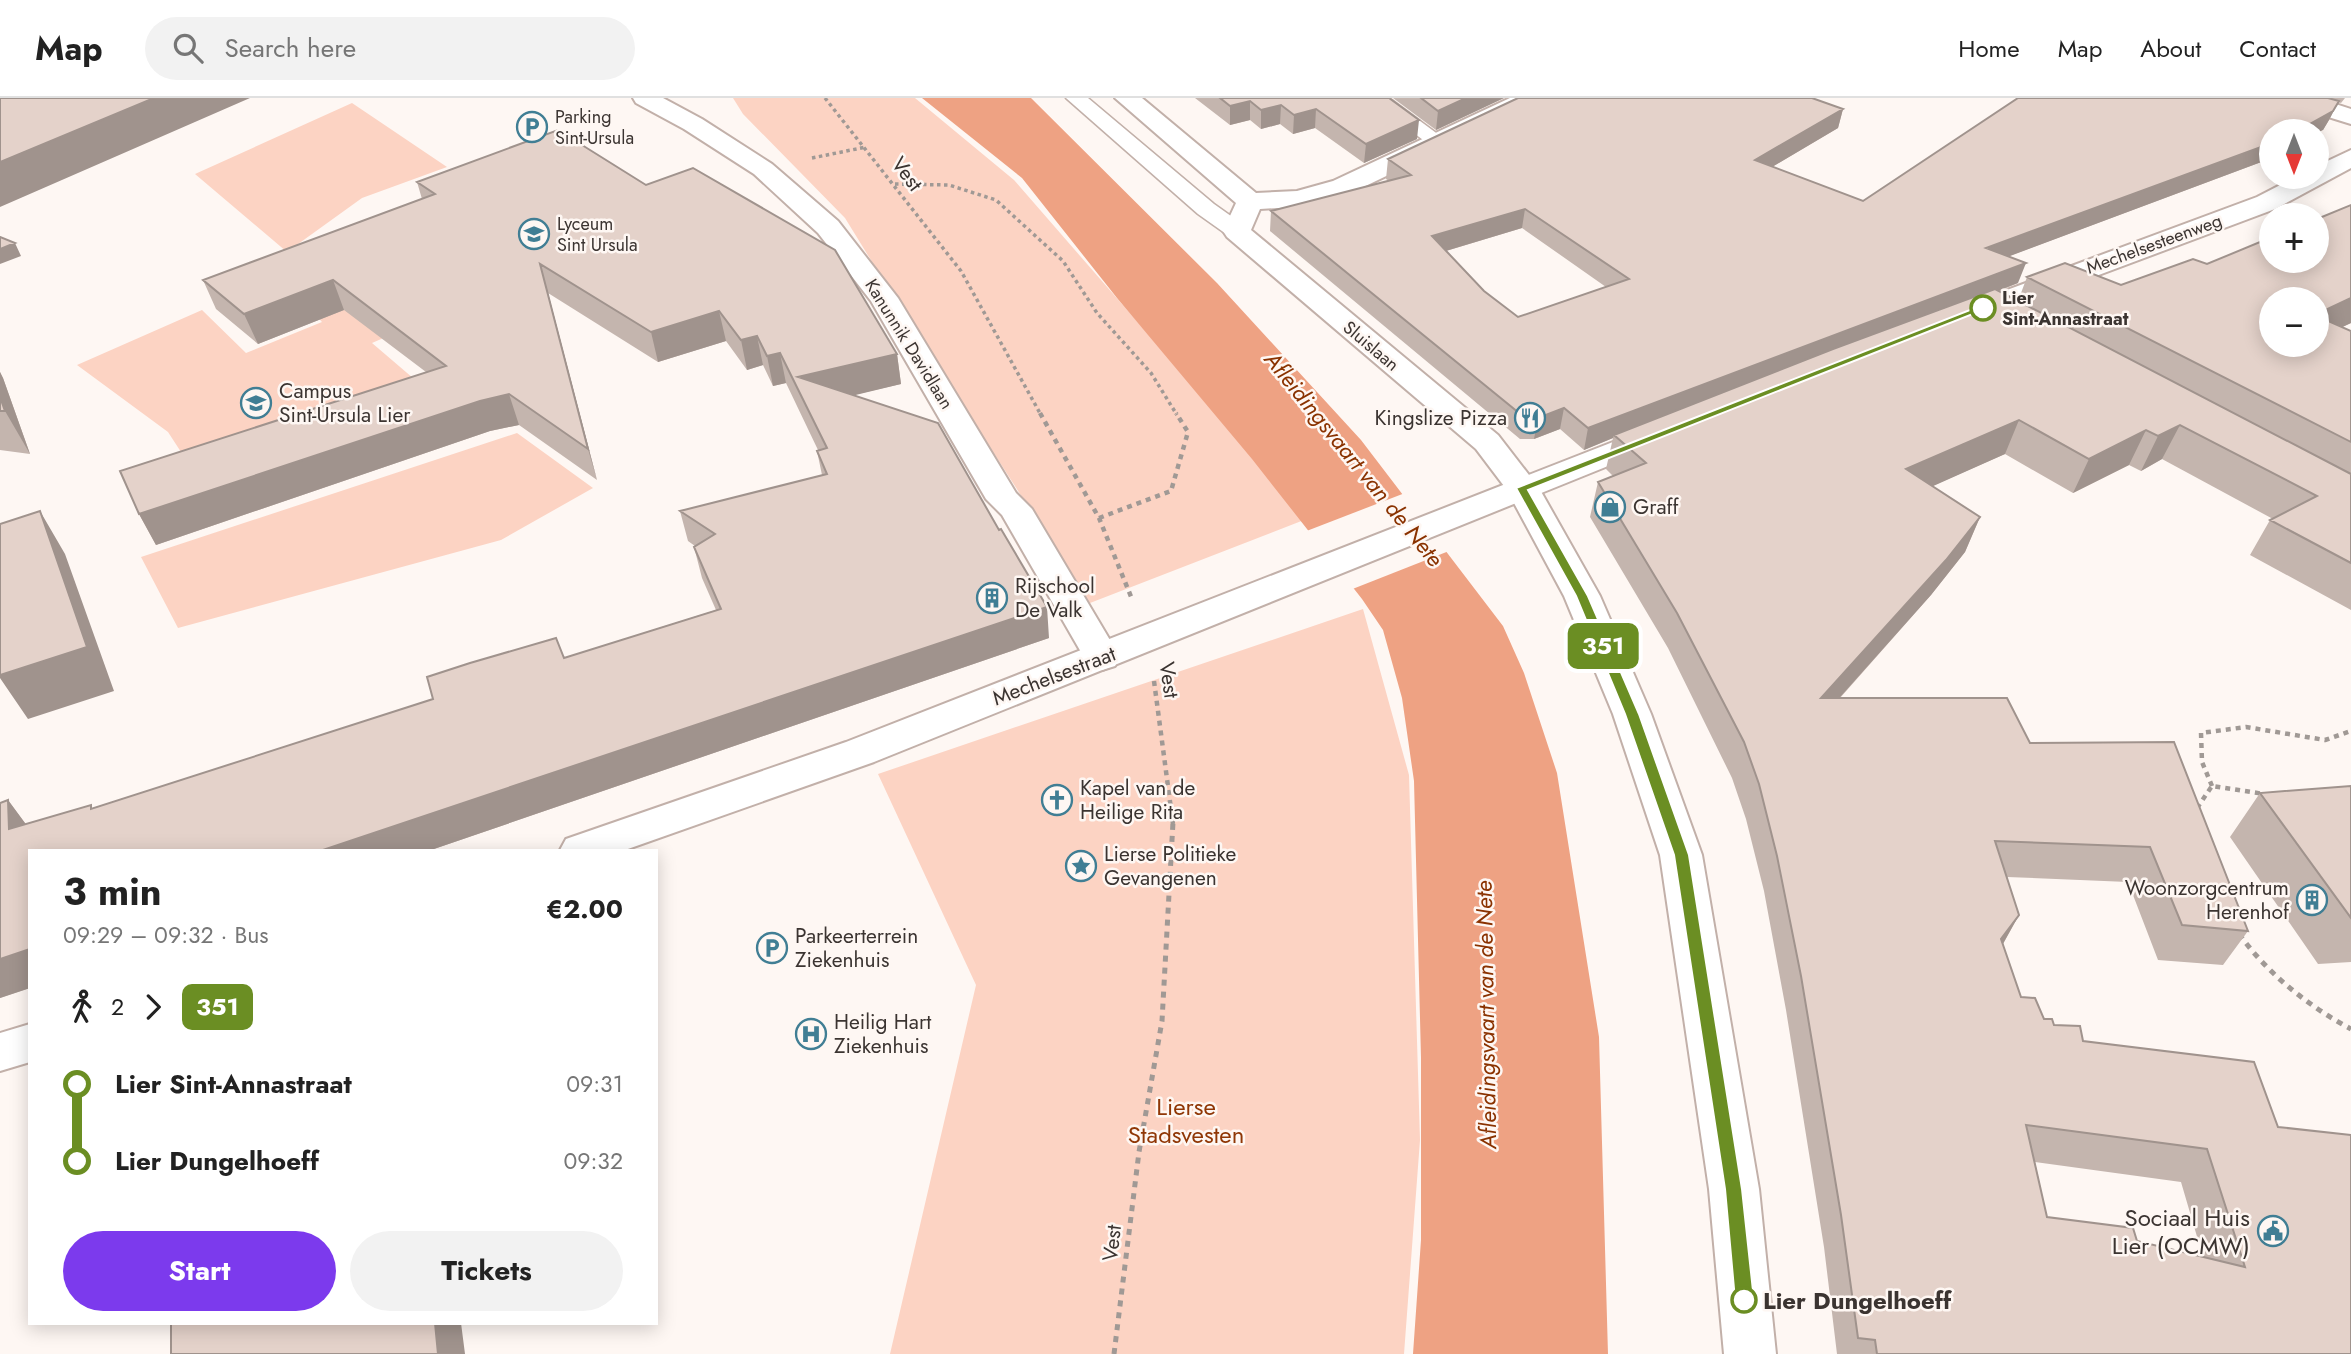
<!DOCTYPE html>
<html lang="en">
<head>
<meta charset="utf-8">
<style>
  body { margin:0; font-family:Jost,sans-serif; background:#f2f2f2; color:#222; height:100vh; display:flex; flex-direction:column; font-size:26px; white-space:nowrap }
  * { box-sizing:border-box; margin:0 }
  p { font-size:23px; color:#767676 }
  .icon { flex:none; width:38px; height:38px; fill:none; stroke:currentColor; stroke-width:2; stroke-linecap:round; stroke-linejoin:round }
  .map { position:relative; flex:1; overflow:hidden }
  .drawer { position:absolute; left:28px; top:751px; width:630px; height:476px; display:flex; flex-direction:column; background:#fff; border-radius:0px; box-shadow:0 4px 18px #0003 }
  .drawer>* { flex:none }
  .badge { padding:0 14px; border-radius:10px; font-size:24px; line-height:46px }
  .needle { width:46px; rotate:180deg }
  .buttons { position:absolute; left:2259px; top:21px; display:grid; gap:14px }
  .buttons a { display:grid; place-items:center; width:70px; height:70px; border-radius:50%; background:#fff; box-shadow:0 4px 18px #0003; font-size:35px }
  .map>.badge { position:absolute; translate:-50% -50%; box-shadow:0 0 0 4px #fff }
  .legs { display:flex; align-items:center; gap:10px; height:77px; padding:0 35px; font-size:23px }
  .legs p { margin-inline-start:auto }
  .overview { display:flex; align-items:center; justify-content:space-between; height:119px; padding:0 35px }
  h1 { font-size:38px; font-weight:700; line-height:52px }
  .action { display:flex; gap:14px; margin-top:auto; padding:14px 35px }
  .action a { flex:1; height:80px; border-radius:42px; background:#7c3aed; color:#fff; font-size:28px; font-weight:700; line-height:80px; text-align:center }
  .action a+a { background:#f2f2f2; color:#222 }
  ul { padding:0 35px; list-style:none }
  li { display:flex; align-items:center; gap:24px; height:77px; font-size:26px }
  li i { display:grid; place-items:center; width:10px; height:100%; margin:0 9px; background:currentColor }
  li i::after { content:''; width:18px; height:18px; margin:-9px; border:5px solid; border-radius:50%; background:#fff }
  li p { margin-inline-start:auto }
  li:first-child i { background:linear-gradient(#0000 50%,currentColor 0) }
  li:last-child i { background:linear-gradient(currentColor 50%,#0000 0) }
  header { display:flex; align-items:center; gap:42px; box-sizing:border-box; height:98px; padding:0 35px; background:#fff; border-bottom:2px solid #e0e0e0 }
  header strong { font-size:33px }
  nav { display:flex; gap:38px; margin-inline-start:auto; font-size:24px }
  .search { width:490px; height:63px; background:#f2f2f2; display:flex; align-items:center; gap:18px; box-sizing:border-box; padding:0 24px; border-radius:38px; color:#767676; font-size:26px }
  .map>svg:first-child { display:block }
  .green { fill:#fcd3c3 }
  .water { fill:#eea283 }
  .pier { fill:#fef7f3 }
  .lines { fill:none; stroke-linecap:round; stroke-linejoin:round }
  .service-casing { stroke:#c2b0a9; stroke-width:3 }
  .minor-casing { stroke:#c2b0a9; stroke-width:4 }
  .tertiary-casing { stroke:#c2b0a9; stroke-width:4 }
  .path-far2 { stroke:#a09995; stroke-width:3.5; stroke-dasharray:3.5 3.5; stroke-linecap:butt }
  .path-far1 { stroke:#a09995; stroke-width:4.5; stroke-dasharray:5 5; stroke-linecap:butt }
  .path { stroke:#a09995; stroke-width:5; stroke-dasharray:6 6; stroke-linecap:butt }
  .service { fill:#fff; fill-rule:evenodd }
  .minor { fill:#fff; fill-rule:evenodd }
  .tertiary { fill:#fff; fill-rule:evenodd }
  .wall { fill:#c4b5ae; fill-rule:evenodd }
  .shaded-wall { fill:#a0938d }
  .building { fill:#e4d2ca; stroke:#a0938d; stroke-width:2; fill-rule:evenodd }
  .line-1 { fill:#6b8e23; stroke:#fff; stroke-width:2 }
  .stop-1-dot { fill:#fff; stroke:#6b8e23; stroke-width:3.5 }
  .labels { text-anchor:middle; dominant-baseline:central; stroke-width:5; stroke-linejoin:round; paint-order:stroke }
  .far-poi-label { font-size:18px; fill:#3b3431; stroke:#fef7f3; text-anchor:start }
  .far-street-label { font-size:18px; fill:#3b3431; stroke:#fef7f3 }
  .far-stop-label { font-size:18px; font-weight:bold; fill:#3b3431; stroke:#fef7f3; text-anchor:start }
  .street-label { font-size:21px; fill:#3b3431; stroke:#fef7f3 }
  .poi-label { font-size:21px; fill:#3b3431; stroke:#fef7f3; text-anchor:start }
  .water-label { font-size:23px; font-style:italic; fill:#8a3200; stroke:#fef7f3 }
  .near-park-label { font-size:24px; fill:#903706; stroke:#fef7f3 }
  .near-poi-label { font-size:24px; fill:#3b3431; stroke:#fef7f3; text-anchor:end }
  .near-stop-label { font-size:24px; font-weight:bold; fill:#3b3431; stroke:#fef7f3; text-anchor:start }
</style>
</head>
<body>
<header>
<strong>Map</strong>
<div class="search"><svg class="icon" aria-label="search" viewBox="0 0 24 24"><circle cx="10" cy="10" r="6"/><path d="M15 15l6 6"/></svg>Search here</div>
<nav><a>Home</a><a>Map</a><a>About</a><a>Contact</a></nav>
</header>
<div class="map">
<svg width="2351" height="1256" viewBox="0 0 2351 1256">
  <rect width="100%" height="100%" fill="#fef7f3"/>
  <path class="green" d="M733,0H915L1014,82L1275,382L1304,422L1090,505L898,206L845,120L743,16Z
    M352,5L447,69L362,100L287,154L195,76Z
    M375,192L418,225L372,245L434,298L194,374L168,334L77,267L202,212L246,255L322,224L314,215Z
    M517,335L593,390L501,442L178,530L141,459Z
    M1363,511L1409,677L1420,1042L1404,1256H890L976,887L878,676Z"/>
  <path class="water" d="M922,0H1031L1217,185L1361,342L1503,528L1524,575L1557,675L1599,939L1608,1256H1413L1421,1142V960L1414,683L1402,600L1383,532L1362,501L1252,361L1117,200L1022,80Z"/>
  <path class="pier" d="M1405,395L1449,453L1350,492L1304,434Z"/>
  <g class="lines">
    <g class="service-casing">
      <path id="service" d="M1066,0H1088L1214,106L1245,128L1248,133L1245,138H1229L1198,116Z
        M1366,0H1389L1447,43L1444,47H1430Z"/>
    </g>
    <g class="minor-casing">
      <path id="minor" d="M633,0H663L702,21L772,66L838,123L898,200L1016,395L1032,411L1120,559L1115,568L1102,572L1089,568L1002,417L986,401L871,203L818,135L754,76L684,31L636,5Z
        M1115,0H1142L1256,95L1297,93L1333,83L1510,0H1541L1538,5L1351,95L1298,109L1260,111L1251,132L1498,337L1539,390L1600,498L1651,616L1702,757L1759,1091L1776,1256H1724L1709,1091L1660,757L1613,616L1564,498L1507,392L1476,351L1227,139L1223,133L1236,105Z
        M2280,0H2317L2351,11V26L2283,5Z"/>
    </g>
    <g class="tertiary-casing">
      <path id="tertiary" d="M2351,52V70L2275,111L1973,224L1963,227L1953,224L1948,218L1953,212L2257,99L2296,79H2317V68Z
        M1659,326L1670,329L1675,336L1670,343L874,664L625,752H560L566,741L846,644Z
        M30,926V964L0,973V935Z"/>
    </g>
    <path class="path-far2" d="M825,0L961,173L1041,317
      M812,60L866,49
      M895,86L949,87L996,102L1063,163L1097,215L1151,275L1177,317"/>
    <path class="path-far1" d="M1040,315L1099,420L1132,501
      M1099,420L1171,393L1188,334L1176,315
      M1154,583L1173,726
      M2212,688L2202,664L2201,635L2246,629L2325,642L2351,633
      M2197,710L2212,688L2264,696"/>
    <path class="path" d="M2239,836C2268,876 2308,908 2351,931
      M1114,1256L1139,1054L1162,923L1173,724"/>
    <use href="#service" class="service"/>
    <use href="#minor" class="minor"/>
    <use href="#tertiary" class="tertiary"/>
  </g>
  <path class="wall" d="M1195,0H1389L1417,41L1364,65L1315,30L1293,36L1280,26L1261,31L1250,22L1230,27Z
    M1393,0H1504L1436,32Z
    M2018,0H2345L2341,5L2338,4L2329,22L2323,32L2272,33V60L2009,158L2018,185L1999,193L2018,203L2027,179L2121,187L2207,166L2351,107V225L2342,229L2351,233V512L2250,457L2270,422L2273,421L2162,361L2141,373L2129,367L2073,395L2005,356L1932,388L1980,419L1965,454L1931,497L1840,600L2030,645L2248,833L2223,867L2158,862L2128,784L2007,779L2019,817L2003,846L2021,899L2044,921L2083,943L2254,964L2351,1256H1837L1824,1149L1786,912L1764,793L1746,721L1732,680L1668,550L1590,419L1598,384L1613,378L1606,371L1613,340L1584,352L1560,331L1534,341H1520L1270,133L1271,113L1389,83L1386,81L1388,61L1843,11L1838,30L1772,69L1863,103ZM1522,130L1606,189L1518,219L1484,193L1446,153ZM2035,1064L2181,1084L2203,1159L2137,1143L2047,1119Z
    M417,84L897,256L901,286L853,297L1049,540L431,752H30V890L0,900L8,702L26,727L93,710L564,560L716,512L702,480L694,449L695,448L688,443L680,413L822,377L817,353L818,352L786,285L773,288L763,267L747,272L726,243L658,264L548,195L597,382L519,327L490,333L156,447L139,416L426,274L344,212L258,246L216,211L203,182L422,101Z
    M0,274L3,280L30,356L0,352Z
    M2351,688V864L2318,866L2230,739L2260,695Z"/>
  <path class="shaded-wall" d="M154,0H250L0,109V64Z
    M1466,0H1504L1436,32L1438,13Z
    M1250,3V22L1230,27V8Z
    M2339,3L2329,22L2323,32L2317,35V33H2297Z
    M1281,7L1280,26L1261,31V12Z
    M1316,11L1315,30L1293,36L1294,17Z
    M1843,11L1838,30L1750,82L1755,62Z
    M1419,22L1417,41L1364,65L1366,46Z
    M2272,45V60L1978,170L1986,150Z
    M1525,111L1522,130L1429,158L1432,138Z
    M15,145L21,158L0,166V151Z
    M2026,165L2018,185L1616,339L1614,337L1613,340L1584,352L1588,330Z
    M540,166L548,195L597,382L588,351Z
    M333,182L344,212L258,246L244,216Z
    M2351,200V225L2317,241V216Z
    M719,213L726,243L658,264L651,234Z
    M757,238L763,267L747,272L741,242Z
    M780,255L786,285L773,288L767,258Z
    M897,256L901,286L806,309L798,279Z
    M0,274L3,280L30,356L5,313L0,299Z
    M509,296L519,327L490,333L156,447L139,416L480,303Z
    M1564,310L1560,331L1534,341L1538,320Z
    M2019,322L2005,356L1893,406L1906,371Z
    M2180,327L2162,361L2141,373L2158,338Z
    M2146,332L2129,367L2073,395L2089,361Z
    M40,413L65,456L114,593L28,621L0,580V531Z
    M1980,419L1965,454L1931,497L1808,635L1821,600Z
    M1047,509L1049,540L431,752H323Z
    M8,702L31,733L9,731Z
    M2019,817L2000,851L2001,841Z
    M30,851V890L0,900V861Z
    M435,1225H461L465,1256H438Z"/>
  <path class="building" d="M0,0H154L0,64Z
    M1220,0H1389L1419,22L1366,46L1316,11L1294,17L1281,7L1261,12L1250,3L1230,8Z
    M1421,0H1466L1438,13Z
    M1518,0H1812L1843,11L1755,62L1863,103L2018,0H2328L2339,3L2333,13L2297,33H2272V45L1986,150L2026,165L1588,330L1564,310L1538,320L1524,319L1271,113L1411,77L1388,61ZM1525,111L1629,181L1518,219L1484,193L1432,138Z
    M558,32L646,87L693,70L835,152L897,256L798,279L938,325L999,432L1001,431L1047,509L323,752H30V851L0,861V705L8,702L9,731L91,707V711L433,601L427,579L470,565L556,540L564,560L721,511L694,449L715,436L680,413L827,376L817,353L827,350L780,255L767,258L757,238L741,242L719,213L651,234L540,166L588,351L509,296L480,303L139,416L120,373L446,268L333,182L244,216L203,182L435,96L417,84Z
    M2351,107V200L2317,216V201H2272V247H2317V218L2351,233V344L2027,179L2065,165L2121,187L2193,161L2207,166L2272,139V163H2317V121Z
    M0,139L15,145L0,151Z
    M1995,191L2351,376V465L2270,422L2317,398L2180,327L2158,338L2146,332L2089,361L2019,322L1906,371L1980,419L1946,462L1821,600H2007L2030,645L2174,644L2248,833L2182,827L2150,749L1995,743L2019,817L2001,841L2021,899L2035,900L2044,921H2052L2054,927L2080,928L2083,943L2254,964L2278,1029L2351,1037V1256H1877L1875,1242L1858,1240L1841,1117L1801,878L1777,758L1759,686L1744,644L1677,515L1598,384L1646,365L1614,337L1833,251ZM2026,1027L2207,1051L2245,1169L2137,1143L2133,1130L2047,1119Z
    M0,299L5,313H0Z
    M40,413L87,549L0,577V426Z
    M2351,688V820L2260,695Z
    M171,1225H435L438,1256H171Z"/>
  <path class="line-1" d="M1980,208L1988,210L1528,392L1588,498L1639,616L1689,757L1742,1091L1754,1202L1751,1208L1744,1211L1738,1208L1735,1202L1725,1091L1674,757L1625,616L1576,498L1516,390Z"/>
  <defs>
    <g id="parking-ring" transform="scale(1.575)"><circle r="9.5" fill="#fef7f3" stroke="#407e94" stroke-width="1.5"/><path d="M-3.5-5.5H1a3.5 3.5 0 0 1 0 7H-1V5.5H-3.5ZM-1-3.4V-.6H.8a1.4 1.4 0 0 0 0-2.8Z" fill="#407e94"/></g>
    <g id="school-ring" transform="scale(1.575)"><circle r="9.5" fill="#fef7f3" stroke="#407e94" stroke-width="1.5"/><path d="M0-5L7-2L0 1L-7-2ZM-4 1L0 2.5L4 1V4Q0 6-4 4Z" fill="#407e94"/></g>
    <g id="restaurant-ring" transform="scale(1.575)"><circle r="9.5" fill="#fef7f3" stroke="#407e94" stroke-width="1.5"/><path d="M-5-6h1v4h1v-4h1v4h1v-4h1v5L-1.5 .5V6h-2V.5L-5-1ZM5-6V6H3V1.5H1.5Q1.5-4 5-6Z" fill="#407e94"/></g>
    <g id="shop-ring" transform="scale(1.575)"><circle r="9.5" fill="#fef7f3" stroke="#407e94" stroke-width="1.5"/><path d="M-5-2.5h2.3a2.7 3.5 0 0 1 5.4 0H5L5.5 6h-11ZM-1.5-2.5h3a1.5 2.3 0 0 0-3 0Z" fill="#407e94"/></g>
    <g id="building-ring" transform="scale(1.575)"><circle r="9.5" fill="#fef7f3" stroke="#407e94" stroke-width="1.5"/><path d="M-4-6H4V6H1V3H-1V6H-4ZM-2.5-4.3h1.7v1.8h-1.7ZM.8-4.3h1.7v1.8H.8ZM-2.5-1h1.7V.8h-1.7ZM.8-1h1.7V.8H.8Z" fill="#407e94"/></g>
    <g id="church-ring" transform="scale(1.575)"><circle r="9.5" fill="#fef7f3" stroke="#407e94" stroke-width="1.5"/><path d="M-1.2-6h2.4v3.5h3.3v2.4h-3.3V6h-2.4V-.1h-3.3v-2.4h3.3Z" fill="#407e94"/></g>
    <g id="sight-ring" transform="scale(1.575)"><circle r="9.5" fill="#fef7f3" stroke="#407e94" stroke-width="1.5"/><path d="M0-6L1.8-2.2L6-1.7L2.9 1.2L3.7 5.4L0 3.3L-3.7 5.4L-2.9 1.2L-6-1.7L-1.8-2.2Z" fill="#407e94"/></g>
    <g id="hospital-ring" transform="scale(1.575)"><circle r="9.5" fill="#fef7f3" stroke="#407e94" stroke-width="1.5"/><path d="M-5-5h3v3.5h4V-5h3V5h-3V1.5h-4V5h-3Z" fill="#407e94"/></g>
    <g id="civic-ring" transform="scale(1.575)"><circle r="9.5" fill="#fef7f3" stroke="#407e94" stroke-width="1.5"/><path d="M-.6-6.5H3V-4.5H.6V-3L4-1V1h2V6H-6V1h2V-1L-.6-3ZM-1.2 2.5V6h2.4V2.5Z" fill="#407e94"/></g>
  </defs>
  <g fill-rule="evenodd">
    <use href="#parking-ring" x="532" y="29"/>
    <use href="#school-ring" x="534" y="136"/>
    <use href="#school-ring" x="256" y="305"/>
    <use href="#restaurant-ring" x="1530" y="320"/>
    <use href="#shop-ring" x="1610" y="409"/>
    <use href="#building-ring" x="992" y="500"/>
    <use href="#church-ring" x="1057" y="702"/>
    <use href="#sight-ring" x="1081" y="768"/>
    <use href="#building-ring" x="2312" y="802"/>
    <use href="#parking-ring" x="772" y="850"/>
    <use href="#hospital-ring" x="811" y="936"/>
    <use href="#civic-ring" x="2273" y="1133"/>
  </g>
  <g class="stop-1-dot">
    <circle cx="1983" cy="210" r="12"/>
    <circle cx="1744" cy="1202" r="12"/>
  </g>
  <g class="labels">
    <g class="far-poi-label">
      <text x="555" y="19">Parking<tspan x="555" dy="21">Sint-Ursula</tspan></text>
      <text x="557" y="126">Lyceum<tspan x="557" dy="21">Sint Ursula</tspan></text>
    </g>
    <g class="far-street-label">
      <text transform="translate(2154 146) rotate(-20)">Mechelsesteenweg</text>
      <text transform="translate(909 246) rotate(58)">Kanunnik Davidlaan</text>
      <text transform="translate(1371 248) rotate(40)">Sluislaan</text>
    </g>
    <g class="far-stop-label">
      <text x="2002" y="200">Lier<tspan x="2002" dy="21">Sint-Annastraat</tspan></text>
    </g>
    <g class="street-label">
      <text transform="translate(907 76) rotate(53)">Vest</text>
      <text transform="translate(1054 578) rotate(-21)">Mechelsestraat</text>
      <text transform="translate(1169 582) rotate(82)">Vest</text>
      <text transform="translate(1112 1145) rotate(-83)">Vest</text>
    </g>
    <g class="poi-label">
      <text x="279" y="293">Campus<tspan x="279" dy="24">Sint-Ursula Lier</tspan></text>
      <text x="1507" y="320" text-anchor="end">Kingslize Pizza</text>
      <text x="1633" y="409">Graff</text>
      <text x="1015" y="488">Rijschool<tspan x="1015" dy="24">De Valk</tspan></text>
      <text x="1080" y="690">Kapel van de<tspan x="1080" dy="24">Heilige Rita</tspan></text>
      <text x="1104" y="756">Lierse Politieke<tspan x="1104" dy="24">Gevangenen</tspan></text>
      <text x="2289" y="790" text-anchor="end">Woonzorgcentrum<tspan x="2289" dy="24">Herenhof</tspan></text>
      <text x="795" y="838">Parkeerterrein<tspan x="795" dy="24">Ziekenhuis</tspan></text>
      <text x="834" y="924">Heilig Hart<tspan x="834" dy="24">Ziekenhuis</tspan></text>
    </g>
    <g class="water-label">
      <text transform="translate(1354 361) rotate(51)">Afleidingsvaart van de Nete</text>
      <text transform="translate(1486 917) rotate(-91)">Afleidingsvaart van de Nete</text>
    </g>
    <g class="near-park-label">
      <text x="1186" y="1008">Lierse<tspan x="1186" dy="28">Stadsvesten</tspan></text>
    </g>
    <g class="near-poi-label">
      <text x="2250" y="1119">Sociaal Huis<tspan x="2250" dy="28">Lier (OCMW)</tspan></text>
    </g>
    <g class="near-stop-label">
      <text x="1763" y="1202">Lier Dungelhoeff</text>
    </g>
  </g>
</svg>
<div class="buttons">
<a><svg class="needle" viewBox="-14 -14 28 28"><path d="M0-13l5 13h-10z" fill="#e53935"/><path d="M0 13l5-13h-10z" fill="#767676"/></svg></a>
<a>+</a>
<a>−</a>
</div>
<b class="badge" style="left:1603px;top:548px;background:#6b8e23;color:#fff">351</b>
<section class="drawer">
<div class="overview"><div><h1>3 min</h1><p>09:29 – 09:32 · Bus</p></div><b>€2.00</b></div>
<div class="legs"><svg class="icon" aria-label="walk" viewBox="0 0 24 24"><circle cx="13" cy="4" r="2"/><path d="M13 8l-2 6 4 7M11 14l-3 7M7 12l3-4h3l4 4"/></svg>2<svg class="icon" aria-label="forward" viewBox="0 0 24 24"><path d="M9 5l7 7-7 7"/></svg><b class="badge" style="background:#6b8e23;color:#fff">351</b></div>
<ul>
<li><i style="color:#6b8e23"></i><b>Lier Sint-Annastraat</b><p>09:31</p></li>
<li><i style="color:#6b8e23"></i><b>Lier Dungelhoeff</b><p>09:32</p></li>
</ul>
<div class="action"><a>Start</a><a>Tickets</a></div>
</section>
</div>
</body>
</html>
